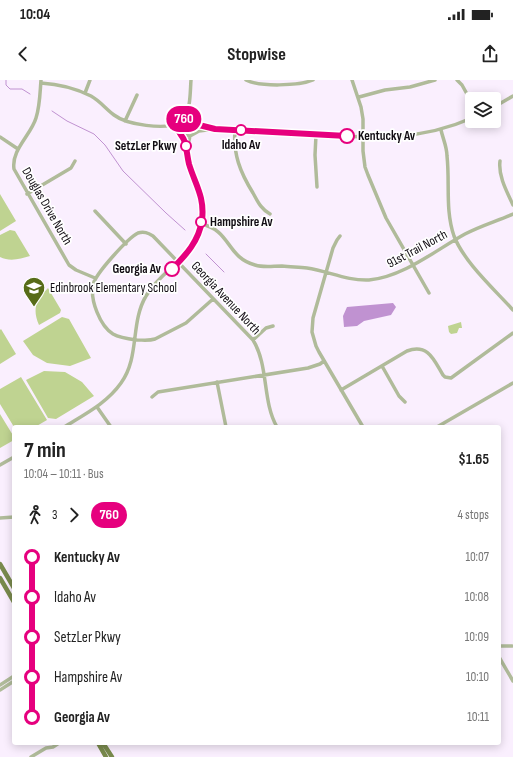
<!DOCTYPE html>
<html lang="en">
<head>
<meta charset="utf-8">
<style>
  body { margin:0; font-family:"Sofia Sans Condensed",sans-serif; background:#f2f2f2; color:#222; height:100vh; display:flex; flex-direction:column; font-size:15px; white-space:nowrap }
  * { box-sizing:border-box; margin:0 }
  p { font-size:13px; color:#767676 }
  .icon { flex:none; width:22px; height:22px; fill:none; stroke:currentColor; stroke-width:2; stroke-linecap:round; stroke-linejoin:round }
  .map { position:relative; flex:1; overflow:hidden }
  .panel { position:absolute; left:12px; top:345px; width:489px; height:320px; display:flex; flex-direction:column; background:#fff; border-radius:4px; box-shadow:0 2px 10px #0003 }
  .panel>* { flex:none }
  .badge { padding:0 8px; border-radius:13px; font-size:14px; line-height:26px }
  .controls { position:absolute; left:465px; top:12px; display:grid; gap:8px }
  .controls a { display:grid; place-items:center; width:36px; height:36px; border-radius:4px; background:#fff; box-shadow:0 2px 10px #0003; font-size:20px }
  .map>.badge { position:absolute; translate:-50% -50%; box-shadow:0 0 0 2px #fff }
  .legs { display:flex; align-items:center; gap:6px; height:44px; padding:0 12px; font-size:13px }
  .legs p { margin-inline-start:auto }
  .head { display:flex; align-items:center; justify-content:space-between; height:68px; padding:0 12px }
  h1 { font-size:22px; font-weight:700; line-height:30px }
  ul { padding:0 12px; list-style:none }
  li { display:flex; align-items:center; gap:14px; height:40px; font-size:15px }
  li i { display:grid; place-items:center; width:6px; height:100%; margin:0 5px; background:currentColor }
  li i::after { content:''; width:10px; height:10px; margin:-5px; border:3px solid; border-radius:50%; background:#fff }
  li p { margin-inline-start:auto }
  li:first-child i { background:linear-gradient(#0000 50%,currentColor 0) }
  li:last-child i { background:linear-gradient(currentColor 50%,#0000 0) }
  .status { display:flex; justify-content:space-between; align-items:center; height:28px; padding:0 20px; background:#fff; direction:ltr }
  .status svg { height:11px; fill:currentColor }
  header { display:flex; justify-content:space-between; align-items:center; height:52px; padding:0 12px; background:#fff; font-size:18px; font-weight:700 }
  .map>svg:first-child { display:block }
  .green { fill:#bfd391 }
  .water { fill:#c092d1 }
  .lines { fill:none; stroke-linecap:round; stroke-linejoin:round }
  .stream { stroke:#c092d1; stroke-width:1 }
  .minor { stroke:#b0bb9a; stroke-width:3.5 }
  .major { stroke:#798a4d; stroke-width:4.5 }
  .line-1-casing { stroke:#fff; stroke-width:9 }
  .line-1 { stroke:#e6007e; stroke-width:6 }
  .stop-1-dot { fill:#fff; stroke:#e6007e; stroke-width:2 }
  .labels { text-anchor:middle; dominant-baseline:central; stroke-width:3.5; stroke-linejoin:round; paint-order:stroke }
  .stop-label { font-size:13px; font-weight:bold; fill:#110c13; stroke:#fff; text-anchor:start }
  .street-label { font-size:13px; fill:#110c13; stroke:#fff }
  .poi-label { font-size:13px; fill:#110c13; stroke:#fff; text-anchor:start }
</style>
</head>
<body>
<div class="status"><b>10:04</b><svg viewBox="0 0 49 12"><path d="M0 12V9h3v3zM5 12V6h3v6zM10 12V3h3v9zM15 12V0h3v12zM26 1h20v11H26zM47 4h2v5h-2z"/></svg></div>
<header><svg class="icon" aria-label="back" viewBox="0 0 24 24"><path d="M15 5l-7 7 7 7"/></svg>Stopwise<svg class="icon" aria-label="share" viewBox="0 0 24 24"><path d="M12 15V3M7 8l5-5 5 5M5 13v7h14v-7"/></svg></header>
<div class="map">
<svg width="513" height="677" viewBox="0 0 513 677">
  <rect width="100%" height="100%" fill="#faeffe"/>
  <path class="green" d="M0,114L16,141L0,151Z
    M10,150L15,151L30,176C20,179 10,182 0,177V155Z
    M48,208L61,230L60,233L39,245C32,229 36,220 48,208Z
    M62,237L69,239L91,278L70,286L47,283L33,275L23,261Z
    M461,242L462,248H459L457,253L451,254L449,252L448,246Z
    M1,249L16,274L0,284V250Z
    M44,291L65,292L82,302L94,316L56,339L48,338L26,300Z
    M21,297L47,340L35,347H14L0,324V309Z
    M0,334L14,357V360L0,368Z"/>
  <path class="water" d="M393,223L396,227L391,235L364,241L357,246L344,247L343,236L347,227Z"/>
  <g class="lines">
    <path class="stream" d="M6,0V5L10,9H22L30,14
      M52,31L67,41L94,54L105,65L123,91L166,133L185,150
      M206,174L224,192"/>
    <path class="minor" d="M41,0C40,12 40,26 36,38C31,55 11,70 14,89L69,185L76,190L95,198
      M246,0C259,7 299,6 313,0
      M352,0L361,27L363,39V71L365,87L368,95L386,138L429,213
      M457,0L462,5L472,23
      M41,3C58,4 75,8 91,16C100,21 106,29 114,35C127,45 165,50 179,43
      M85,13L90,0
      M359,17L385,10L410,7L435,0
      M189,27L190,35L193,40
      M494,27L513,16
      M183,39C191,30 190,12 191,0
      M125,41L137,15
      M195,44L209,48
      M235,50C233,74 240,92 253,113C258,122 261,129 270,134
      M441,50C443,59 447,67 447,76C450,103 445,130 454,156C464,182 494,209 513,230
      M182,55L190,56L199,51L215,49C249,51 284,53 319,55C374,58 420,61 472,38
      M316,55L315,75L317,107
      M0,57L18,69
      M187,70L190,56
      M500,81C498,96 507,112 513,125
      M27,114L71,88L75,81
      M95,131L126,164
      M201,144C231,150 226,177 255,185C264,188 273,186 282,186C291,187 299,187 307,188C328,191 347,201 369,200C403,197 436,170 465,154C480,146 497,141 513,134
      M340,156L337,160L333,168L313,238L312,252L316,266L319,272L363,347
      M213,219L186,243L155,259C149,261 143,260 137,260C129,259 120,258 113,254C100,246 90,220 93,205C95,194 128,158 138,153C144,151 148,153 153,156L253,260C269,286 262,321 277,347
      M253,260L266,248L273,246
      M382,286L399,316L405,322
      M217,302L226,347
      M341,310L407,271C428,263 434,280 443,295L445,297L451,298L513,253
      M152,317L158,312L308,288L320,284L324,281
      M97,327L111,347
      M64,347C85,334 107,323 121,303C140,277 130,243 146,216C165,184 200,178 202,133C203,114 194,100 189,83C186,76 187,67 184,60C182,53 177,51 179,43C183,38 188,38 193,41L196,47L195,53
      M437,347L513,303
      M0,385L14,377
      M0,438L14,437
      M499,566H512
      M499,577L513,601
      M0,605L14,596
      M0,610L14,601
      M31,677L46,668L53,667L59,663"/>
    <path class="major" d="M0,484L14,508
      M0,498L14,522
      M98,663L106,677
      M103,663L112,677"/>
  </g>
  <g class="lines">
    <g class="line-1-casing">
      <path id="line-1" d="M172,189C186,175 199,161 202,140C205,117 195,104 189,84C187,76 187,68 184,60C182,55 177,52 178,46C179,40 185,38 190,39L195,44L215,49L347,56"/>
    </g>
    <use href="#line-1" class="line-1"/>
  </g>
  <defs>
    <g id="school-pin" transform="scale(1.15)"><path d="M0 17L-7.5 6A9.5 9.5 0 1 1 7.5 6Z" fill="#576b18" stroke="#fff"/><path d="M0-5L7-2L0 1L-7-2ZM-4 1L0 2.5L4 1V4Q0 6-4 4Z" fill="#fff"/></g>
  </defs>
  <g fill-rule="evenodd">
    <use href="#school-pin" x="34" y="208"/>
  </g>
  <g class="stop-1-dot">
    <circle cx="241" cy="50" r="5"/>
    <circle cx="347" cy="56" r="7"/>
    <circle cx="186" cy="66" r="5"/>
    <circle cx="201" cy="142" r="5"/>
    <circle cx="172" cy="189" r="7"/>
  </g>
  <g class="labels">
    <g class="stop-label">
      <text x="358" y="56">Kentucky Av</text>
      <text x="241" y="65" text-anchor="middle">Idaho Av</text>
      <text x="177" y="66" text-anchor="end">SetzLer Pkwy</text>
      <text x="210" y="142">Hampshire Av</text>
      <text x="161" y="189" text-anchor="end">Georgia Av</text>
    </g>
    <g class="street-label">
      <text transform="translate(47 126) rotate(60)">Douglas Drive North</text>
      <text transform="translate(417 169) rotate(-28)">91st Trail North</text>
      <text transform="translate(226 218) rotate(47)">Georgia Avenue North</text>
    </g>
    <g class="poi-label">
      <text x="50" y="208">Edinbrook Elementary School</text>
    </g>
  </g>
</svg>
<div class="controls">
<a><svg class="icon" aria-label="layers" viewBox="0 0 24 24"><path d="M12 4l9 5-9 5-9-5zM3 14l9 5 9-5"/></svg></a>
</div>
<b class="badge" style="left:184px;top:39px;background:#e6007e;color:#fff">760</b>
<section class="panel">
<div class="head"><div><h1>7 min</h1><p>10:04 – 10:11 · Bus</p></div><b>$1.65</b></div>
<div class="legs"><svg class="icon" aria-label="walk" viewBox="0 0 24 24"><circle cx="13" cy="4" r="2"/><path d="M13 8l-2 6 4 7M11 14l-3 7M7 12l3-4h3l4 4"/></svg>3<svg class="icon" aria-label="forward" viewBox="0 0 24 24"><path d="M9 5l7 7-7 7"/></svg><b class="badge" style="background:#e6007e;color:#fff">760</b><p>4 stops</p></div>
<ul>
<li><i style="color:#e6007e"></i><b>Kentucky Av</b><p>10:07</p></li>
<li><i style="color:#e6007e"></i><span>Idaho Av</span><p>10:08</p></li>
<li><i style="color:#e6007e"></i><span>SetzLer Pkwy</span><p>10:09</p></li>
<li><i style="color:#e6007e"></i><span>Hampshire Av</span><p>10:10</p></li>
<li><i style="color:#e6007e"></i><b>Georgia Av</b><p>10:11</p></li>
</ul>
</section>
</div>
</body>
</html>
